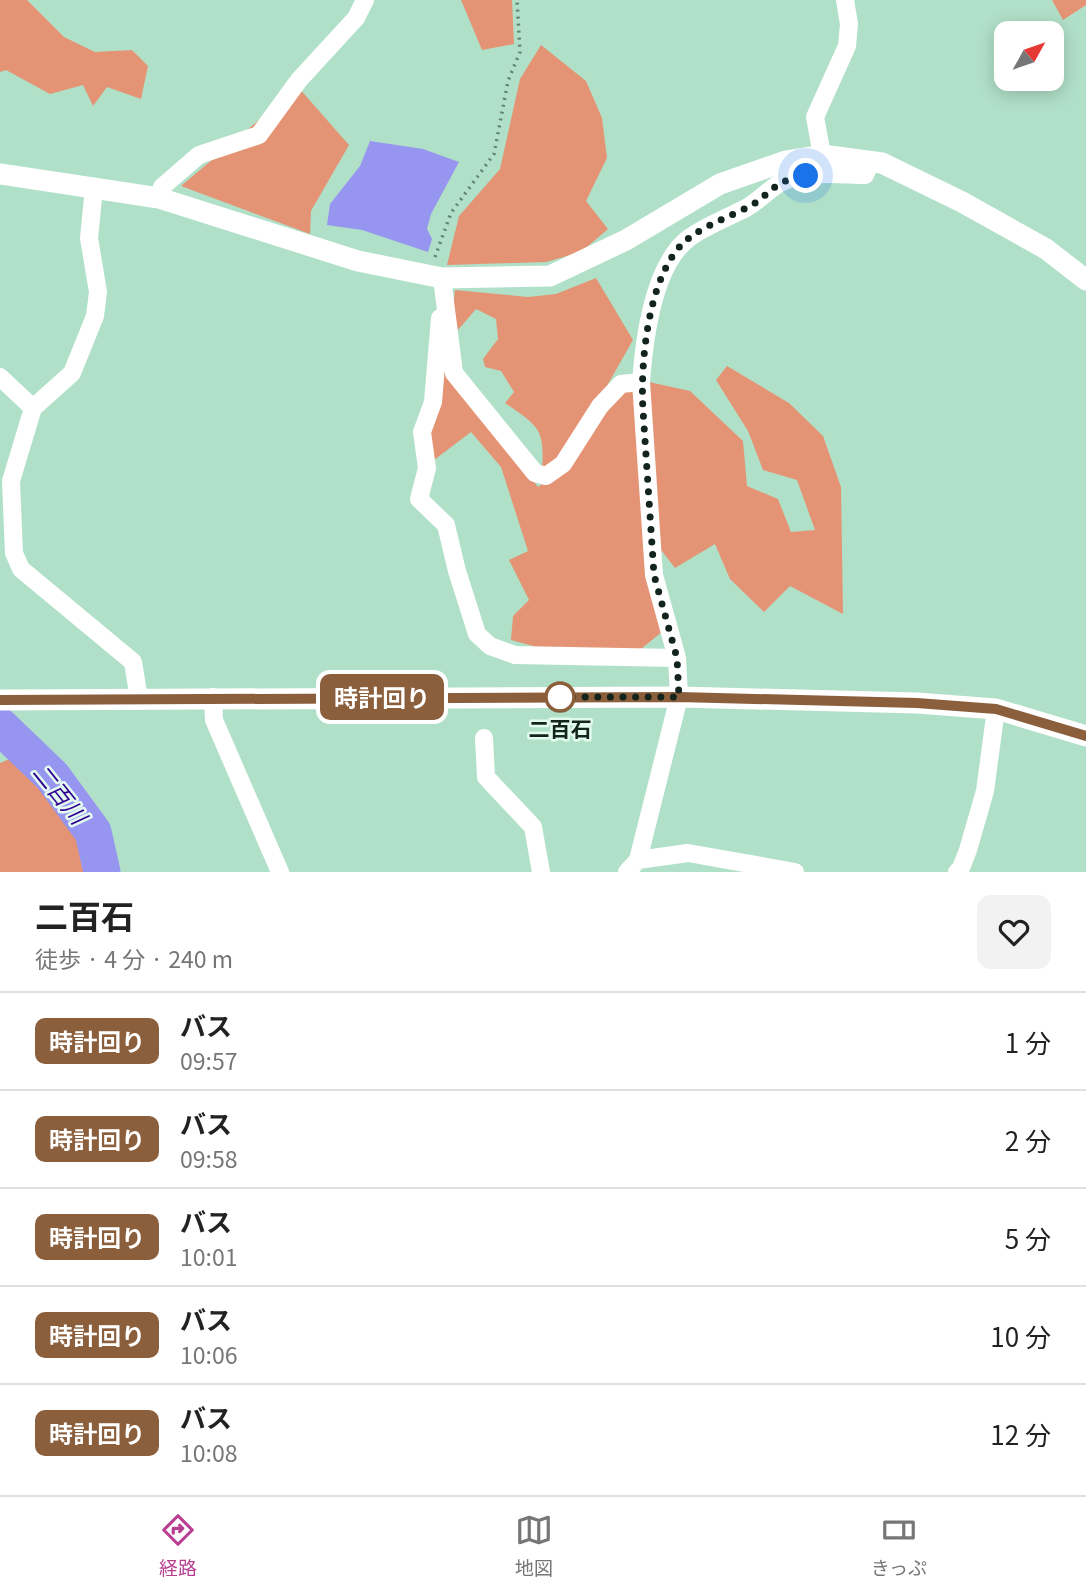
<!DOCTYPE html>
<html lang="ja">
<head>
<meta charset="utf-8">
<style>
  body { margin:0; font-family:Georgia,"Noto Sans JP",serif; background:#f2f2f2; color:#222; height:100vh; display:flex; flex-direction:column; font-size:26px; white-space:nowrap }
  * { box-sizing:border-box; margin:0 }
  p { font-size:23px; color:#767676 }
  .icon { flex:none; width:38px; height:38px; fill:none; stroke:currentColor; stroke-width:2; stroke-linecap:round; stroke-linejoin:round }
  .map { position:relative; height:872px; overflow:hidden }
  .drawer { display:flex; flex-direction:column; background:#fff; flex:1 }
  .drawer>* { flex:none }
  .badge { padding:0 14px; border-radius:10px; font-size:24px; line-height:46px }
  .needle { width:46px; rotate:50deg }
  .tools { position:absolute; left:994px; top:21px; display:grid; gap:14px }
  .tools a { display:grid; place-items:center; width:70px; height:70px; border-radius:14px; background:#fff; box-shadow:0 4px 18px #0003; font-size:35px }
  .you { position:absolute; width:35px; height:35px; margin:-18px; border:5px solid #fff; border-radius:50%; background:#1a73e8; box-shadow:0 0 0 10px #1a73e833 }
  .map>.badge { position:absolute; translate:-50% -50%; box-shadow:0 0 0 4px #fff }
  .round { display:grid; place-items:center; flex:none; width:74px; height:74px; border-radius:14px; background:#f2f2f2 }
  .head { display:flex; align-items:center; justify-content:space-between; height:119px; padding:0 35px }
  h1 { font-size:33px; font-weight:700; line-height:52px }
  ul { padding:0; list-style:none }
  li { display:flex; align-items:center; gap:21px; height:98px; padding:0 35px; border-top:2px solid #e0e0e0 }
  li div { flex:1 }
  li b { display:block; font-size:26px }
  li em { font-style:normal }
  li .badge { min-width:77px; font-weight:700; text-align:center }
  .tabs { display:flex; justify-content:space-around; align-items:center; height:98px; border-top:2px solid #e0e0e0; background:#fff; font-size:19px; color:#767676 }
  .tabs a { display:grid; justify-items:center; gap:4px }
  .tabs .on { color:#b73e91 }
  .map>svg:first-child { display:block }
  .green { fill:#e49474 }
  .water { fill:#9696f1 }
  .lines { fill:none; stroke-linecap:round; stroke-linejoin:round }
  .river { stroke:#9696f1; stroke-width:37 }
  .path { stroke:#628272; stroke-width:3.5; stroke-dasharray:2 5; stroke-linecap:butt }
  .minor { stroke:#fff; stroke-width:18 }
  .tertiary { stroke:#fff; stroke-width:21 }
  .line-casing { stroke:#fff; stroke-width:16 }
  .line { stroke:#8b5e3c; stroke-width:10 }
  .walk { stroke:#12241b; stroke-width:7; stroke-dasharray:0 12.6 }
  .stop-dot { fill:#fff; stroke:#8b5e3c; stroke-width:3.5 }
  .labels { text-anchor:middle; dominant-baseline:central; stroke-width:5; stroke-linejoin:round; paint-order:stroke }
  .stop-label { font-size:21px; font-weight:bold; fill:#12241b; stroke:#e3faee }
  .water-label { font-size:23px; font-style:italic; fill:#310092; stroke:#e3faee }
</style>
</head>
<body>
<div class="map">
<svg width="1086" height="872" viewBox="0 0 1086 872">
  <rect width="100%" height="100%" fill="#b1e0c8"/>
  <path class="green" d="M0,0H27L64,37L95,52L132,50L148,66L141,99L107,87L93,106L83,85L50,94L6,70L0,72Z
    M461,0H512L514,44L482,50Z
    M1052,0H1086V5L1063,20Z
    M541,45L586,81L602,118L607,158L586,201L608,229L581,252L546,262L447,265L459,216L500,169L520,79Z
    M298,87L349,145L311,211L310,234L181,186Z
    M596,278L633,340L599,400L559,463L542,470C545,428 538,426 505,403L514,392L501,371L485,367L483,359L498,339L496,319L476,309L458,330L453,309L455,290L528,297L556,294Z
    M442,361L450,378L538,487C547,481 557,474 565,467C587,443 602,391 638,386L663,631L641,649H544L511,640L513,616L529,600L509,560L528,551L501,467L471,432L434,460L427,432Z
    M727,366L789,403L823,436L841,487L843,614L790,586L764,612L730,579L715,544L675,568L658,546L649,382L690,391L743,441L747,486L778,499L791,532L815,530L797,480L763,470L748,431L716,380Z
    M27,752L75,811L100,872H0V763Z"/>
  <path class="water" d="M370,141L423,149L459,162L431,214L427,229L432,239L428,252L362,230L327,225L330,204L360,166Z"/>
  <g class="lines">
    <path class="river" d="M0,726L52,776L93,832L102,872"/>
    <path class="path" d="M435,257L451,213L494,154L508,81L520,52L517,0"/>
    <path class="minor" d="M822,155L815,117L847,46L849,24L845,0
      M94,188L89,238L98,292L95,316L72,373L33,408L11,481L14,553L21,569L133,662L139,699
      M159,198L162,187L199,155L259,135L299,80L356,18L365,0
      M442,278L454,373L535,473L546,476L563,464L600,406L621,384L641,382L654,575L677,658L679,697L638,860L627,872
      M440,318L433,402L422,432L427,468L419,499L446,525L457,571L477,634L490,646L515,655L677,658
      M0,377L33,408
      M641,382C644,341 653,265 689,238C705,226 727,218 746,208C759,201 768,190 780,183C804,170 839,175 865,175L871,162
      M213,697L214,720L280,872
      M484,738L486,777L533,827L541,872
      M638,860L688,853L795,872
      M957,872L961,868L968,850L985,791L996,709"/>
    <path class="tertiary" d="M0,174L159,198L358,261L442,278L550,276L626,240L720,184L786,161L822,155L882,163L962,202L1046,249L1086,280
      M0,700L679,697L917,703L996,709L1086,736"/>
  </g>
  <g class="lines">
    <g class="line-casing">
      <path id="line" d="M0,700L679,697L917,703L996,709L1086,736"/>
    </g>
    <use href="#line" class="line"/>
    <path class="walk" d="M560,697H679L677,658L654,575L643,410C640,363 648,269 689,238C706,225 731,216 750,206C762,200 770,189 781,183C788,179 798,178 806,176"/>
  </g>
  <circle class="stop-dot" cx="560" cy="697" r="14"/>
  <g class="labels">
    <g class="stop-label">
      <text x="560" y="728">二百石</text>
    </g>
    <g class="water-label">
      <text transform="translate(61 793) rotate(51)">二百川</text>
    </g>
  </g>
</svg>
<div class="tools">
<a><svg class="needle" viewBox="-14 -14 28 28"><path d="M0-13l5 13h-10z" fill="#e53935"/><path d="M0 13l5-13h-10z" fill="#767676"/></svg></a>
</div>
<div class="you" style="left:806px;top:176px"></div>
<b class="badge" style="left:382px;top:697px;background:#8b5e3c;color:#fff">時計回り</b>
</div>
<section class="drawer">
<div class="head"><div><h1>二百石</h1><p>徒歩 · 4 分 · 240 m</p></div><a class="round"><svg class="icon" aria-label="heart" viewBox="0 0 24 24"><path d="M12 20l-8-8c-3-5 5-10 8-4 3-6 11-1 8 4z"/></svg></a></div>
<ul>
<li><span class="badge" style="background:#8b5e3c;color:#fff">時計回り</span><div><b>バス</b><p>09:57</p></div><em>1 分</em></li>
<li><span class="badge" style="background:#8b5e3c;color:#fff">時計回り</span><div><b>バス</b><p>09:58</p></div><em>2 分</em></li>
<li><span class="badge" style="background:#8b5e3c;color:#fff">時計回り</span><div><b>バス</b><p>10:01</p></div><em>5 分</em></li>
<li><span class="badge" style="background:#8b5e3c;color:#fff">時計回り</span><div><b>バス</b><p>10:06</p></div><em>10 分</em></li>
<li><span class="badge" style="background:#8b5e3c;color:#fff">時計回り</span><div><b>バス</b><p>10:08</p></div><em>12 分</em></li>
</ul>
</section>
<nav class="tabs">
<a class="on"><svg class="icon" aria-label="directions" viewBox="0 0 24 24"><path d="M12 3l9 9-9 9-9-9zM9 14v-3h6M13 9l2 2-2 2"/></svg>経路</a>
<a><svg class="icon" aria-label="map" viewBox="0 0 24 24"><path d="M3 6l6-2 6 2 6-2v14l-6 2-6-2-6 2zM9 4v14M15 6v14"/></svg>地図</a>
<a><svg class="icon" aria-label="tickets" viewBox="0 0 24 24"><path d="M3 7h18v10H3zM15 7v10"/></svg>きっぷ</a>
</nav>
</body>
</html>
